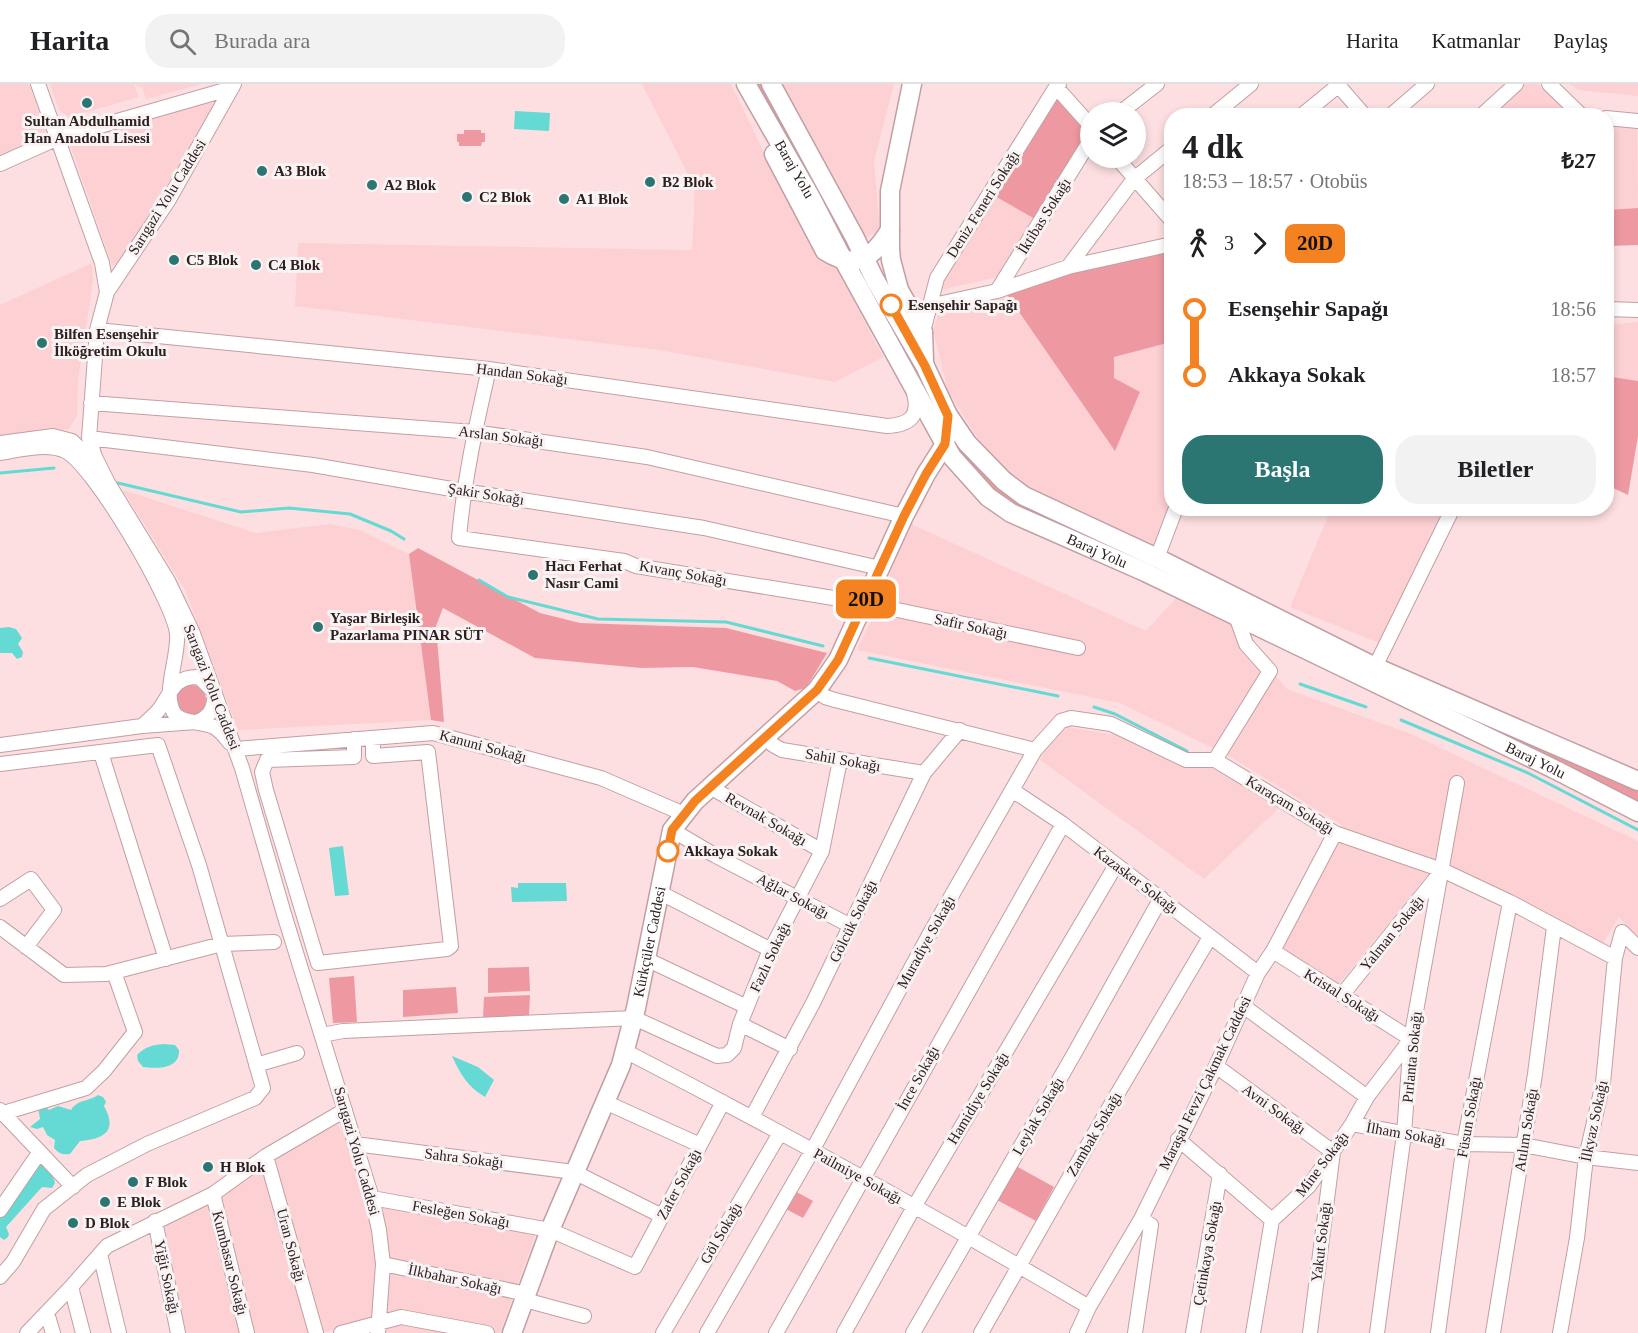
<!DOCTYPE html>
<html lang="tr">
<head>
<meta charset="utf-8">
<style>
  body { margin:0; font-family:"Times New Roman",serif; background:#f2f2f2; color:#202124; height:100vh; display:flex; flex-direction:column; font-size:22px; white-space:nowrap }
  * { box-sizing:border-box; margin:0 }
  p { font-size:20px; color:#757577 }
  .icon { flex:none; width:33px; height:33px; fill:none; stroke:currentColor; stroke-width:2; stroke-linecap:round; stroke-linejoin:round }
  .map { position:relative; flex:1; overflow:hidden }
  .side { position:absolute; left:1164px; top:24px; width:450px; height:408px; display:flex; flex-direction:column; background:#fff; border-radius:24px; box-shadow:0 3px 9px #0003 }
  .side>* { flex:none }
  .badge { padding:0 12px; border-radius:9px; font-size:21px; line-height:39px }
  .tools { position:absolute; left:1080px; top:18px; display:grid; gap:12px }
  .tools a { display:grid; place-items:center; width:66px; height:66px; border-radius:50%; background:#fff; box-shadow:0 3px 9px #0003; font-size:30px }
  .map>.badge { position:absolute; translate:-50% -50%; box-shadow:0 0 0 3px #fff }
  .legs { display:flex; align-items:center; gap:9px; height:66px; padding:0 18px; font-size:20px }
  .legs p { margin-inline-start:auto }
  .head { display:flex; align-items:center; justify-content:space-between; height:102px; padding:0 18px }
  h1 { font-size:33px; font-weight:800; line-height:45px }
  .cta { display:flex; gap:12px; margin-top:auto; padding:12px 18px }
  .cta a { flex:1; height:69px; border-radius:24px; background:#2b7572; color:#fff; font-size:24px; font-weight:800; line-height:69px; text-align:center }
  .cta a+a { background:#f2f2f2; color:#202124 }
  ul { padding:0 18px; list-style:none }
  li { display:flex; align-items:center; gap:21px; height:66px; font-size:22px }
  li i { display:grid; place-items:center; width:9px; height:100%; margin:0 8px; background:currentColor }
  li i::after { content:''; width:15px; height:15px; margin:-8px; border:4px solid; border-radius:50%; background:#fff }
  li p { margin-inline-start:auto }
  li:first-child i { background:linear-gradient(#0000 50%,currentColor 0) }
  li:last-child i { background:linear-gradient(currentColor 50%,#0000 0) }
  header { display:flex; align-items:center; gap:36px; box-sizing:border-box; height:84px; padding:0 30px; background:#fff; border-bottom:2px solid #e0e0e0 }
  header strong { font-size:28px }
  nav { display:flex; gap:33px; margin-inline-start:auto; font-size:21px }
  .search { width:420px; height:54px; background:#f2f2f2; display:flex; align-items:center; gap:15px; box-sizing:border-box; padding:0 21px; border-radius:24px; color:#757577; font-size:22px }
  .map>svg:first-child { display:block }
  .built { fill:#fdd0d3 }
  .green { fill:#ee99a1 }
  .water { fill:#65d9d3 }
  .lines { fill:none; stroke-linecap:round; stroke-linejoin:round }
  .stream { stroke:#65d9d3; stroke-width:3 }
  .minor-casing { stroke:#c29fa2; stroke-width:16 }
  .major-casing { stroke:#c29fa2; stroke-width:21 }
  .minor { stroke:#fff; stroke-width:14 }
  .major { stroke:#fff; stroke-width:18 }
  .line-1-casing { stroke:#fff; stroke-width:14 }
  .line-1 { stroke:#f58220; stroke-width:9 }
  .poi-dot { fill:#2b7572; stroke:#faf3f3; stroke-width:2 }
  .stop-1-dot { fill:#fff; stroke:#f58220; stroke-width:3 }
  .labels { text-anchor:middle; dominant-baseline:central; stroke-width:6; stroke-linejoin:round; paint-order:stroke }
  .poi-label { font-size:15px; font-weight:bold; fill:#2d2021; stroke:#faf3f3; text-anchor:start }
  .street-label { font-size:15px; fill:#2d2021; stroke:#faf3f3 }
  .stop-label { font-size:15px; font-weight:bold; fill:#2d2021; stroke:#faf3f3; text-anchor:start }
</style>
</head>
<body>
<header>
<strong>Harita</strong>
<div class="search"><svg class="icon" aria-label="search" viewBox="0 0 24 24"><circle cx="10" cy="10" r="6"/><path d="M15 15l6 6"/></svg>Burada ara</div>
<nav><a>Harita</a><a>Katmanlar</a><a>Paylaş</a></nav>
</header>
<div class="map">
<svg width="1638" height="1249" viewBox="0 0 1638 1249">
  <rect width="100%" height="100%" fill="#fddfe1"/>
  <path class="built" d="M0,0H29L51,64L0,83Z
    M50,0H134L139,13L69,33L59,26Z
    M136,0H202L146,15L142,3H138Z
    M642,0H731L767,75L835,181L883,273L835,298L659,266L295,222L298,159L692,166L695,104Z
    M777,0H894L874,77L880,147L865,154Z
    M1507,0H1538L1565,25L1559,31L1473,32Z
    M1570,0H1638V12L1578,6Z
    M205,17L216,20L120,180L112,181L69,58Z
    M1606,42L1637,44L1638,124L1607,126Z
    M993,111L1035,135L998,193L940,206V195Z
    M92,179L93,197L78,296L77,332L69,345L0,354V221Z
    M1006,209L1115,366L1140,309L1114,294V272L1171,258L1172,424L1164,467L1072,422L1024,404L990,374L948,307L933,246L941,223Z
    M1638,238V297L1607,292V241Z
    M123,406L256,449L330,440L359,446L409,470L431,636L238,646L185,506Z
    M1331,425H1447L1379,559L1290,523Z
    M909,439L1146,547L1179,511L1230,540L1287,605L1411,650L1638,757V853L1619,833L1603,859L1438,778L1335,905L1279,862L1342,741L1227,671L1120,619L857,566L878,521Z
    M1068,643L1121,652L1186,684L1209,682L1280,723L1204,795L1040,676L1048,657Z
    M337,1039L352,1066L366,1121L536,1149L500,1249H369V1239L320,1249H184L163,1141Z"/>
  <path class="green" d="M753,0H763L855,160L846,164Z
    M1054,9L1086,48L1035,135L993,111Z
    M464,46H481V49H485V58H482L481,62H459V58H457V50H464Z
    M1638,124V161L1607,162V126Z
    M1171,166V258L1114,273V294L1140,308L1115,367L1006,209L1068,188Z
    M1606,292L1638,297V352L1628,411L1607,401Z
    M956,358L990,393L1143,474L1140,479L1018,423L986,402L951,361Z
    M418,464L540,529L580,539L726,544L827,569L806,604L795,607L777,597L693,583L641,584L535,574L443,524L436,542L444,638L431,636L409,470Z
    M176 616a15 15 0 1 1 30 0a15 15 0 1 1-30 0Z
    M1492,642L1638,707V721L1491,647Z
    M529,883L530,907L488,909V884Z
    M354,892L357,938L333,939L329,894Z
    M456,903L458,929L403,933V906Z
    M530,911L529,931L483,934L484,913Z
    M1016,1082L1054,1103L1036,1137L997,1116Z
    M793,1106L813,1117L803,1134L784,1124Z"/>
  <path class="water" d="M515,27L550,29L549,47L514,45Z
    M9,543L16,545L22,554L18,560L23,568L22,573L17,575L12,569H0V544Z
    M343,762L349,811L335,812L329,764Z
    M518,799H566L567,817L512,818L511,803L518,804Z
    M163,960L175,961L179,966C180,985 157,985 143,983L138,977L137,971C145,963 152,961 163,960Z
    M452,972L478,983L494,996L485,1013C468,1003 460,990 452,972Z
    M98,1011L103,1013L106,1018L104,1022C118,1047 104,1055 80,1057L70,1070C63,1071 59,1070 54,1064L55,1056L47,1051L43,1043L37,1045L30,1043L40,1035L38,1023L44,1021L49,1026L58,1022L71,1026C78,1015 88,1018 98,1011Z
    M39,1079C46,1083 53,1090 55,1099L52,1104L42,1103L6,1143L9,1150L8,1153L4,1156L0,1153V1132Z"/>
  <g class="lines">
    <path class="stream" d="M0,389L54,384
      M118,399L241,428L289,424L350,430L391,447L404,455
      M479,496L508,513L598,535L726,538L823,562
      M869,574L1058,612
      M1300,600L1366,623
      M1094,623L1115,630L1187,667
      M1401,636L1528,689L1638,746"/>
    <g class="minor-casing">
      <path id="minor" d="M38,0L102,179L107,208
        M234,0L168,117L107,208L97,246L89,354L95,373L108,399L168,497L192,547L242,684L284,830L372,1114L379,1146L383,1180L378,1249
        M1337,0L1365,32
        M1549,0L1582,32
        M1056,3L1090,41
        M1121,28L1157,0
        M1212,32L1251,0
        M1301,32L1340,0
        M1390,32L1427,0
        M1481,32L1516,0
        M1606,34L1638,37
        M1117,74L1172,137
        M0,80L58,54L232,4
        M1068,183L1134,95L1172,64
        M997,207L1090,57
        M929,222L997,207L1068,183L1172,160
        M1606,225L1638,226
        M97,246L489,285L887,342C910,341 920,332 914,309
        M923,248L937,194L1056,3L1059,0
        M489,285C476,341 464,396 459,454L624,477L636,482L864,519L1078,564
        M91,319L474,348L647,373L904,432
        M89,354L313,381L463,407L704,444L880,484
        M0,359L53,352L72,357L95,380
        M0,369C19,366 45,359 63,366C91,375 175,520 177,550C179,572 163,608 173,627C179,640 202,637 214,643C221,647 225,653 230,659
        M1157,474L1176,424
        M1375,583L1453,424
        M817,606L825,613L835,616L1035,666
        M766,653L773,661L782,666L924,689
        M354,655V673L267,676L262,688L266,706L318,879L447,865L451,862L428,668L373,672V654
        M0,661L142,642L196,638C210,634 214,624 215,609L199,593C171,592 171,612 157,628C152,633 147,638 142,642
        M236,665L433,649L601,694L684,730
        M101,669L166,875
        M1215,676L1270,587L1246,560L1236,532
        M0,680L158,661L199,781L263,1004L255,1014L147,1060L87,1091L44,1125L13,1178L0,1193
        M710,703L822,767
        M1012,706L1063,740L1258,889
        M672,746L716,772L851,842
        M659,808L771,866
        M0,815L31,795L54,826L26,863
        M0,843L64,891L106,890L222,860L274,858
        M646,875L747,923
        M1342,911L1440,789
        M1242,921L1367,1013
        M740,940L790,965
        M322,951L343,947L634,934L717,972L727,971L734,964L740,940L767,873L822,767L840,676
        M625,967C782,1048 937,1133 1089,1223
        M256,981L297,969
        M1216,982L1333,1068L1310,1249
        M605,1018L700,1061
        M0,1026L73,1103
        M0,1030L86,1004L104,987L135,948L114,888
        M752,1033L813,919L924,689L960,646
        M1352,1040L1464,1060L1524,1061L1586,1073L1638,1079
        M1178,1055L1272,1136
        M355,1060L574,1088L662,1132
        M266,1072L316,1249
        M213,1110L247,1249
        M372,1114L550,1146L635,1183L723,1018
        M0,1126L39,1069
        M155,1137L178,1249
        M100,1170L119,1249
        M383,1180L527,1210
        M71,1203L83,1249
        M525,1216L584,1232
        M47,1229L53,1249
        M27,1249L71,1203L107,1162L213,1110L266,1072L345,1026
        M341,1249L401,1233L487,1249
        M663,1249L780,1049
        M707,1249L812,1067L929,851L1035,666L1061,637L1071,634L1111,640L1186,676H1215L1335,749L1442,786L1510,818L1615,874
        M776,1249L1063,740
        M844,1249L914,1123L1116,781
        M913,1249L1074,970L1161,814
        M981,1249L1109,1024L1210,853
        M1077,1249L1089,1223L1141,1135L1216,982L1258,889L1273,867L1335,749
        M1135,1249L1151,1141L1141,1135
        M1193,1249L1220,1090
        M1253,1249L1272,1136L1309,1102L1352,1040L1367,1013L1411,955L1273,867
        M1377,1249L1404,1050L1411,955L1457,699
        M1438,1249L1464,1060L1510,818
        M1493,1249L1535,990L1554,843
        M1560,1249L1577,1154L1586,1073L1603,999L1615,874L1622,848L1638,864"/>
    </g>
    <g class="major-casing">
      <g id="major">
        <path id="s1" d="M746,0L810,112L838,166L952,373L988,413L1011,429L1145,488L1552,684L1638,728"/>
        <path d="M771,0L855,154L874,194L925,282L948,331L967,359L1004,397L1024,412L1157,474L1375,583L1638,697"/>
        <path d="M912,0L890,107V165L891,176L899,206L923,248L924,277"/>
        <path d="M774,70L825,167C856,187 873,174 890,146"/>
        <path id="s2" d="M512,1249L550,1146L621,981L636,924L672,746L695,717L817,606L838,576L904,432L926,390L945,360L946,351"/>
      </g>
    </g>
    <use href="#minor" class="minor"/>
    <use href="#major" class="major"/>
  </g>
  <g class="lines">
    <g class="line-1-casing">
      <path id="line-1" d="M668,767L672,746L695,717L817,606L838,576L904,432L926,390L945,360L948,332L925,282L891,221"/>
    </g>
    <use href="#line-1" class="line-1"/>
  </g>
  <g class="poi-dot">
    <circle cx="87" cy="19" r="6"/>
    <circle cx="262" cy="87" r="6"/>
    <circle cx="650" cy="98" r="6"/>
    <circle cx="372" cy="101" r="6"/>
    <circle cx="467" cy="113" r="6"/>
    <circle cx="564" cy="115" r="6"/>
    <circle cx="174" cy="176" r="6"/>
    <circle cx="256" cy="181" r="6"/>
    <circle cx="42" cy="259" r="6"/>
    <circle cx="533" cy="491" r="6"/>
    <circle cx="318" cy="543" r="6"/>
    <circle cx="208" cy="1083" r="6"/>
    <circle cx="133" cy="1098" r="6"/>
    <circle cx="105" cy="1118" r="6"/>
    <circle cx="73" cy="1139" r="6"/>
  </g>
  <g class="stop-1-dot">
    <circle cx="891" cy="221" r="10"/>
    <circle cx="668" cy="767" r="10"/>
  </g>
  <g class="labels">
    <g class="poi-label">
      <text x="87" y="37" text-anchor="middle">Sultan Abdulhamid<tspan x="87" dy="17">Han Anadolu Lisesi</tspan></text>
      <text x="274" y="87">A3 Blok</text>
      <text x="662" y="98">B2 Blok</text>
      <text x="384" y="101">A2 Blok</text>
      <text x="479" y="113">C2 Blok</text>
      <text x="576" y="115">A1 Blok</text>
      <text x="186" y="176">C5 Blok</text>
      <text x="268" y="181">C4 Blok</text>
      <text x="54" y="250">Bilfen Esenşehir<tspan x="54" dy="17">İlköğretim Okulu</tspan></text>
      <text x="545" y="482">Hacı Ferhat<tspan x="545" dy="17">Nasır Cami</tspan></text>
      <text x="330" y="534">Yaşar Birleşik<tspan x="330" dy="17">Pazarlama PINAR SÜT</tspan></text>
      <text x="220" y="1083">H Blok</text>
      <text x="145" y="1098">F Blok</text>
      <text x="117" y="1118">E Blok</text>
      <text x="85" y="1139">D Blok</text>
    </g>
    <g class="street-label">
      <text stroke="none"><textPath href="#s1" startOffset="98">Baraj Yolu</textPath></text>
      <text transform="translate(167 113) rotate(-58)">Sarıgazi Yolu Caddesi</text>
      <text transform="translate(983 120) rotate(-58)">Deniz Feneri Sokağı</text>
      <text transform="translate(1044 132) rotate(-58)">İktibas Sokağı</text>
      <text transform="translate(522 290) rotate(7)">Handan Sokağı</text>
      <text transform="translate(501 352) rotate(7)">Arslan Sokağı</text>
      <text transform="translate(486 410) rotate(9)">Şakir Sokağı</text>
      <text stroke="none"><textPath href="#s1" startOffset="602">Baraj Yolu</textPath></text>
      <text transform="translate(683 489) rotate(10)">Kıvanç Sokağı</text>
      <text transform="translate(971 542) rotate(12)">Safir Sokağı</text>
      <text transform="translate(212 603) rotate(69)">Sarıgazi Yolu Caddesi</text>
      <text transform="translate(483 662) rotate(15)">Kanuni Sokağı</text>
      <text transform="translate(843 676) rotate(10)">Sahil Sokağı</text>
      <text stroke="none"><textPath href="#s1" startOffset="1088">Baraj Yolu</textPath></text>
      <text transform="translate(1290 721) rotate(31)">Karaçam Sokağı</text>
      <text transform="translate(766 735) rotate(30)">Revnak Sokağı</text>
      <text transform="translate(1136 796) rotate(37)">Kazasker Sokağı</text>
      <text transform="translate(793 812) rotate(28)">Ağlar Sokağı</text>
      <text transform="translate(853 837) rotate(-64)">Gölcük Sokağı</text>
      <text transform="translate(1392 849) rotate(-51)">Yalman Sokağı</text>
      <text transform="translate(926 858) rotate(-61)">Muradiye Sokağı</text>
      <text stroke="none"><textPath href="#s2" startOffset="416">Kürkçüler Caddesi</textPath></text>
      <text transform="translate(770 873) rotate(-65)">Fazlı Sokağı</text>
      <text transform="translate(1342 911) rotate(32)">Kristal Sokağı</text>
      <text transform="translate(1412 973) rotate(-84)">Pırlanta Sokağı</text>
      <text transform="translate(918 994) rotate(-61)">İnce Sokağı</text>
      <text transform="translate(1205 999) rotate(-64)">Maraşal Fevzi Çakmak Caddesi</text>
      <text transform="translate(978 1014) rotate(-59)">Hamidiye Sokağı</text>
      <text transform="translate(1274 1025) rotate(36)">Avni Sokağı</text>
      <text transform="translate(1038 1032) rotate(-60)">Leylak Sokağı</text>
      <text transform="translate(1469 1033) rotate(-80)">Füsun Sokağı</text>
      <text transform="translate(1594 1037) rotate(-78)">İlkyaz Sokağı</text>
      <text transform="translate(1526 1046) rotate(-81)">Atılım Sokağı</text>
      <text transform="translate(1094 1050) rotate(-60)">Zambak Sokağı</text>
      <text transform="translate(1406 1050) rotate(10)">İlham Sokağı</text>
      <text transform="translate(357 1067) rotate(74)">Sarıgazi Yolu Caddesi</text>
      <text transform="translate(464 1074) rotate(7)">Sahra Sokağı</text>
      <text transform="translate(1322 1080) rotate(-53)">Mine Sokağı</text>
      <text transform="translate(858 1092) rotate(29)">Pailmiye Sokağı</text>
      <text transform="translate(679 1100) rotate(-62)">Zafer Sokağı</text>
      <text transform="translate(461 1130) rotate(10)">Fesleğen Sokağı</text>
      <text transform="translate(721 1149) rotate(-60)">Göl Sokağı</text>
      <text transform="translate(1321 1158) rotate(-83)">Yakut Sokağı</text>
      <text transform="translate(291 1161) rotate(75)">Uran Sokağı</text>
      <text transform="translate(1207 1169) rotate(-80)">Çetinkaya Sokağı</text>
      <text transform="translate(230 1179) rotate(76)">Kumbasar Sokağı</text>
      <text transform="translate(167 1193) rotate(78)">Yiğit Sokağı</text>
      <text transform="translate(455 1195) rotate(12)">İlkbahar Sokağı</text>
    </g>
    <g class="stop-label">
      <text x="908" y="221">Esenşehir Sapağı</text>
      <text x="684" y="767">Akkaya Sokak</text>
    </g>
  </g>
</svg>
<div class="tools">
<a><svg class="icon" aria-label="layers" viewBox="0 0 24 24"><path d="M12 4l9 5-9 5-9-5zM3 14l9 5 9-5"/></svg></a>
</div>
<b class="badge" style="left:866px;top:515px;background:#f58220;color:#111">20D</b>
<section class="side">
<div class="head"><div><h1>4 dk</h1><p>18:53 – 18:57 · Otobüs</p></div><b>₺27</b></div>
<div class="legs"><svg class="icon" aria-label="walk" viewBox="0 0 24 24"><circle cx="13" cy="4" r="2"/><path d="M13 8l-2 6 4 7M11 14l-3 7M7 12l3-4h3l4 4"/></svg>3<svg class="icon" aria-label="forward" viewBox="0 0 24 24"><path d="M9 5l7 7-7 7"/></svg><b class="badge" style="background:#f58220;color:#111">20D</b></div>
<ul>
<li><i style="color:#f58220"></i><b>Esenşehir Sapağı</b><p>18:56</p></li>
<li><i style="color:#f58220"></i><b>Akkaya Sokak</b><p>18:57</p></li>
</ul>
<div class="cta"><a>Başla</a><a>Biletler</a></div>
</section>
</div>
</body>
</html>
